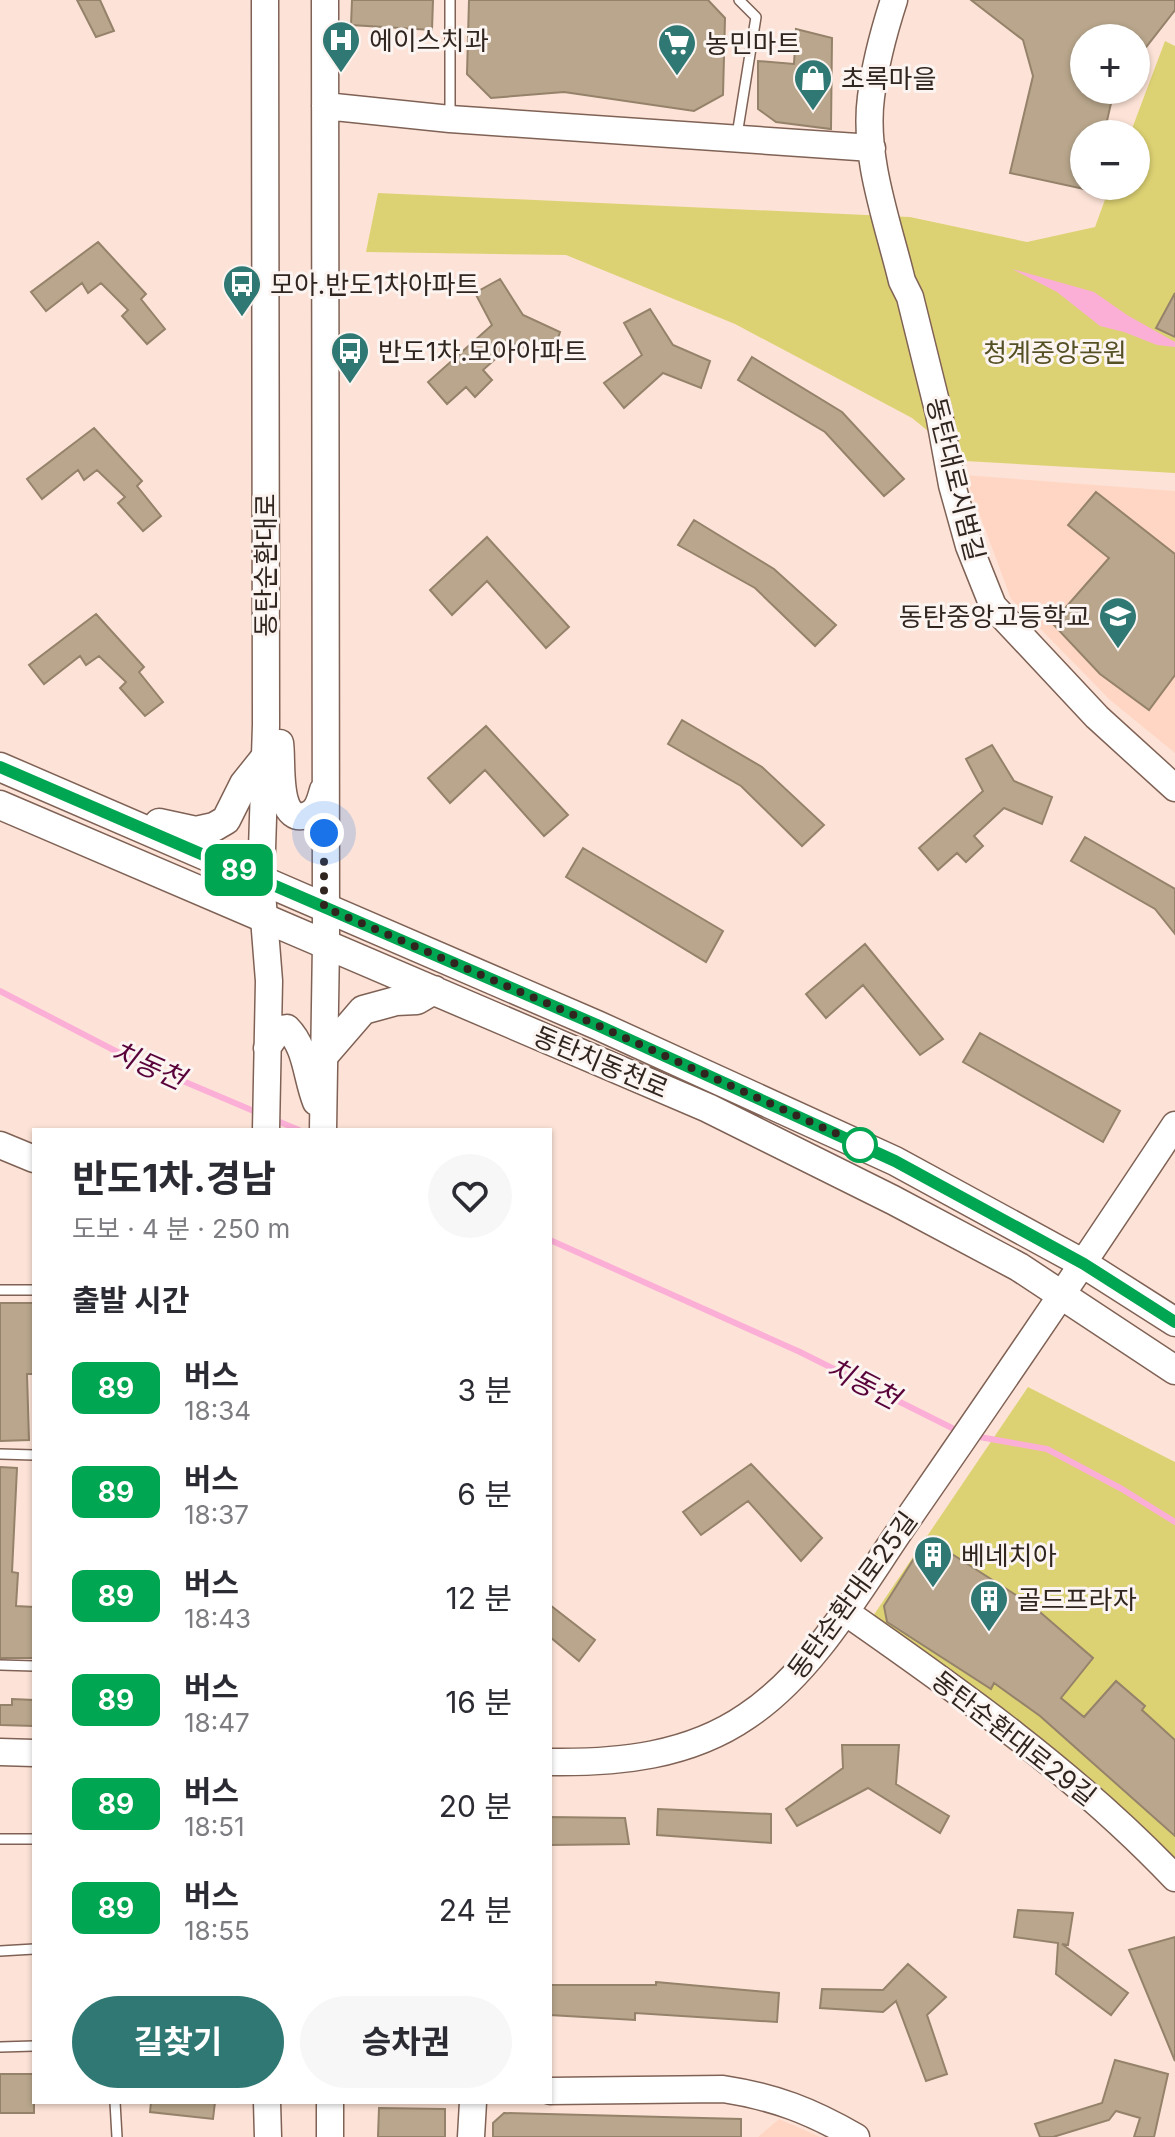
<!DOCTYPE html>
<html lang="ko">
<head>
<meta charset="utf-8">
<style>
  body { margin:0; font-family:Inter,"Noto Sans KR",sans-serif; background:#f7f7f7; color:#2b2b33; height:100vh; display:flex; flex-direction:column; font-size:30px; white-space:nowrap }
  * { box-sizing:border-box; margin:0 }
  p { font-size:26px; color:#7c7c81 }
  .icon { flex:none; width:44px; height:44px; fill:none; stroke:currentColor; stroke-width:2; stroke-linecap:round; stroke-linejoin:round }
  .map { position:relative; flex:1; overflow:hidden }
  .details { position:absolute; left:32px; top:1128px; width:520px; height:976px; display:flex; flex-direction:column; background:#fff; border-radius:0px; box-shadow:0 2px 6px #0004 }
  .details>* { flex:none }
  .badge { padding:0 16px; border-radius:12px; font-size:28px; line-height:52px }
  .controls { position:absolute; left:1070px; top:24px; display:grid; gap:16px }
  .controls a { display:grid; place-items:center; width:80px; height:80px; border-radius:50%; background:#fff; box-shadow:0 2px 6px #0004; font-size:40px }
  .you { position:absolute; width:40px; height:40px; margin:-20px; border:6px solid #fff; border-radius:50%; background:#1a73e8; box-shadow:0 0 0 12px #1a73e833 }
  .map>.badge { position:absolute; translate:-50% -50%; box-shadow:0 0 0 4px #fff }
  h2 { padding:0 40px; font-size:30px; line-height:72px }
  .round { display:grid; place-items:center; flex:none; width:84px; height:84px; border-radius:42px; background:#f7f7f7 }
  .overview { display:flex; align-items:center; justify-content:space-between; height:136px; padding:0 40px }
  h1 { font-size:38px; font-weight:700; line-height:60px }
  .cta { display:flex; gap:16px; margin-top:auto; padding:16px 40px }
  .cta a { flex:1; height:92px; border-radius:48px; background:#307873; color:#fff; font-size:32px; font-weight:700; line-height:92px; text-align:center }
  .cta a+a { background:#f7f7f7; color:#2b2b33 }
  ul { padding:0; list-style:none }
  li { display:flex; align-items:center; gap:24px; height:104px; padding:0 40px }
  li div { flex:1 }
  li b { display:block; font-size:30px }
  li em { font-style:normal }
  li .badge { min-width:88px; font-weight:700; text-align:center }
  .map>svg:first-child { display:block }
  .built { fill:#ffd6c4 }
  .green { fill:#ddd273 }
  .water { fill:#fcafd6 }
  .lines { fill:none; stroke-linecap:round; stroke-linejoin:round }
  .stream { stroke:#fcafd6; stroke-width:6 }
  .building { fill:#b9a68c; stroke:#95826a; stroke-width:2 }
  .lane-casing { stroke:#7f6255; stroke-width:12 }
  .secondary-casing { stroke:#7f6255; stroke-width:29 }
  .primary-casing { stroke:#7f6255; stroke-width:31 }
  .lane { stroke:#fff; stroke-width:9 }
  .secondary { stroke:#fff; stroke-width:26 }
  .primary { stroke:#fff; stroke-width:28 }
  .line-casing { stroke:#fff; stroke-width:18 }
  .line { stroke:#00a651; stroke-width:12 }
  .walk { stroke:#31251f; stroke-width:8; stroke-dasharray:0 14.4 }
  .stop-dot { fill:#fff; stroke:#00a651; stroke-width:4 }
  .labels { text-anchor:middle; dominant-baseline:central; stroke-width:6; stroke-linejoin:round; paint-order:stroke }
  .poi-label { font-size:26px; fill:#31251f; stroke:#fbf4f1; text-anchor:start }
  .park-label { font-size:26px; fill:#555024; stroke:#fbf4f1 }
  .street-label { font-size:26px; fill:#31251f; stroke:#fbf4f1 }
  .water-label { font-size:28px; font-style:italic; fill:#59033b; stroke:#fbf4f1 }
</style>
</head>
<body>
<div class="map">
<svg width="1175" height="2137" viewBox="0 0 1175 2137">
  <rect width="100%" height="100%" fill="#fde3d7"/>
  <path class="built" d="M965,475L1175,491V753L1110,700L1011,599Z
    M779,2119L816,2135L820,2137H758Z"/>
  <path class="green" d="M1165,41L1175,46V473L965,461L912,418L735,324L566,255L366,252L378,193L910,217L1027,242L1095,227L1110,186H1136V134H1130Z
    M1028,1387L1175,1462V1869L871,1619Z"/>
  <path class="water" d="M1012,269L1094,292L1127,315L1175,342V347L1157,345L1124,332L1100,326L1057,292Z"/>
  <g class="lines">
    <path class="stream" d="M0,991L131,1059L261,1114
      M275,1120L299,1130
      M550,1240L800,1352L960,1432
      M974,1436L1047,1449L1122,1489L1175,1522"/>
  </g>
  <path class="building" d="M77,0H100L114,31L96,37Z
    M352,0H433L432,30L351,25Z
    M469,0H708L725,18L723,95L694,111L564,92L491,98L467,74Z
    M971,0H1175V10L1136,60V38H1084V90H1114L1104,134H1084V189L1010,173L1033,76L1023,40Z
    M796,29L832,38L831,129L776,122L758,109V61L794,64Z
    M98,242L146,294L141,299L165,329L147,344L122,316L128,310L101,283L88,293L82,283L46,311L31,292Z
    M500,279L523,315L560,332L551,359L513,343L483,370L492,380L475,397L466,387L447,404L428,382L492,325L475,293Z
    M1175,293V337L1156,328Z
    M650,309L673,345L710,361L701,388L663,373L624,408L604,383L642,355L624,323Z
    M752,357L842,412L904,479L884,496L825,432L738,380Z
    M94,428L142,481L137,486L161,516L143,531L118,503L125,497L97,470L84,480L78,470L42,499L27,479Z
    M1096,492L1175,554V675L1149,710L1100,674L1052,623L1109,558L1068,525Z
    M694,520L774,569L836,625L815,646L755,588L678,545Z
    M487,537L569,627L546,648L487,581L452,615L430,590Z
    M96,614L144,667L139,672L163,702L145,716L120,688L126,682L99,656L86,665L80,656L44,684L29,665Z
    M682,720L762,767L824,825L802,846L741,786L668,744Z
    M486,726L568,815L544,836L485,770L450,803L428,778Z
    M992,745L1014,781L1052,797L1042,824L1004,808L974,836L983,846L966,862L957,853L938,870L919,848L983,791L966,759Z
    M1085,837L1175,889V934L1155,909L1071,861Z
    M583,848L723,931L706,962L566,877Z
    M865,944L943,1039L920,1055L863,985L826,1018L806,994Z
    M980,1033L1120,1111L1103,1142L963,1062Z
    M0,1303H34V1374H27L29,1440L0,1441Z
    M751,1464L822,1538L801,1561L748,1501L701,1535L683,1512Z
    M0,1467L17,1468L12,1572L18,1573L16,1606L34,1607V1658H0Z
    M927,1538L1033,1606L1093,1658L1061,1698L1084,1717L1116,1681L1145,1706L1142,1710L1175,1740V1836L1040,1716L994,1683L991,1689L887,1622L884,1606Z
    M550,1605L595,1640L579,1661L550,1637Z
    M12,1699L34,1700V1726L0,1725V1705H12Z
    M842,1745H899L896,1784L949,1816L940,1833L868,1788L797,1826L786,1809L843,1768Z
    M658,1809L771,1814V1843L657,1835Z
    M550,1817L625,1818L629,1844L550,1845Z
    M1018,1910L1073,1913L1068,1945L1062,1944L1128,1993L1111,2015L1056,1974L1058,1943L1014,1937Z
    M1175,1937V2061L1129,1950Z
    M908,1964L946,1997L927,2015L947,2074L926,2081L896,2001L883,2012L820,2008L822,1989L883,1990Z
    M656,1982L779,1993L777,2022L635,2013V2020L550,2015V1985H656Z
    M1115,2060L1168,2074L1154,2137H1134L1140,2118L1116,2111L1109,2120L1053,2137H1040L1035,2124L1102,2103Z
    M0,2074H34V2113H0Z
    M151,2102H215L213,2119L150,2112Z
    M379,2108L445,2109V2137H378Z
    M504,2113L741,2119V2137H493V2123Z"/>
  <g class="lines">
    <g class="lane-casing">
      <path id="lane" d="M450,0V117
        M737,135L756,17L739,0
        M0,1290H34
        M0,1454L34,1455
        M0,1665L34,1666
        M0,1839H34
        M0,1951L34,1949
        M0,2047L34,2046
        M115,2102L117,2137"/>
    </g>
    <g class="secondary-casing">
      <path id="secondary" d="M265,0L266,725L261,880L269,981L266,1130
        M894,0C884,31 875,65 871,97C863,157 888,223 902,281L910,297L939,414L952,485L969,546L993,606L1097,717L1175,788
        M325,106L450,119L872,148
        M280,743C283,759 275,826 307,815C318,811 320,800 323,790
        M267,1048L280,1029L287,1028C307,1048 306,1077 316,1102
        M323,1130L326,944L325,0
        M0,1145L34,1159
        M844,1611C960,1692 1076,1774 1175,1878
        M0,1752L34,1753
        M550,1762C619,1763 689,1756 747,1716C816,1670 863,1583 910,1516C1000,1386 1088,1257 1175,1125
        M550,2091L723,2089C775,2097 811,2111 856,2137
        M267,2102L268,2137
        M330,2102V2137
        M471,2137L473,2102"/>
    </g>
    <g class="primary-casing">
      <path id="primary" d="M0,767L597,1025L895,1161L1084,1264L1175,1322
        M0,805L708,1108L893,1200L1019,1267L1175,1370
        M159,823L196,831L214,827L226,820L244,784L264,759
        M325,1054L363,1010L396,1001L417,1000L434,990"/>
    </g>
    <use href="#lane" class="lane"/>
    <use href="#secondary" class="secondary"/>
    <use href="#primary" class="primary"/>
  </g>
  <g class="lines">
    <g class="line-casing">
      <path id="line" d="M0,767L597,1025L895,1161L1084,1264L1175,1322"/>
    </g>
    <use href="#line" class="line"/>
    <path class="walk" d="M324,833V907L597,1025L868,1148L860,1145"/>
  </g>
  <defs>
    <g id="hospital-pin" transform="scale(2)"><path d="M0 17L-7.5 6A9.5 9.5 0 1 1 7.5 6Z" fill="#307873" stroke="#fbf4f1"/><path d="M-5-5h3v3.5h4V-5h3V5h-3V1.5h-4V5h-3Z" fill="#fff"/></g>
    <g id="supermarket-pin" transform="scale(2)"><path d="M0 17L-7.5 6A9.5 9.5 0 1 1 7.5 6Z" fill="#307873" stroke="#fbf4f1"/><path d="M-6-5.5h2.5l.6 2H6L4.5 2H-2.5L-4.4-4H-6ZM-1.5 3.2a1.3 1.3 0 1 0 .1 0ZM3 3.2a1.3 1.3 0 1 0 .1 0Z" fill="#fff"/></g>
    <g id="shop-pin" transform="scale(2)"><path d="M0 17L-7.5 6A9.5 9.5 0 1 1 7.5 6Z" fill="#307873" stroke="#fbf4f1"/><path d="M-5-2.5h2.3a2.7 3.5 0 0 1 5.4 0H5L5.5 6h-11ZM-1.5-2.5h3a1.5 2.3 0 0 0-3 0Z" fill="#fff"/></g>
    <g id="bus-pin" transform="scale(2)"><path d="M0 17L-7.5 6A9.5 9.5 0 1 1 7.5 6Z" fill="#307873" stroke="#fbf4f1"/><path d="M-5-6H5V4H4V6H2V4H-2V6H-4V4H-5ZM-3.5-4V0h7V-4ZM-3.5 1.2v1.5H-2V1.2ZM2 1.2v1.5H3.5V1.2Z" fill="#fff"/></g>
    <g id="school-pin" transform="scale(2)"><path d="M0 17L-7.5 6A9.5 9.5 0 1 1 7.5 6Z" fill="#307873" stroke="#fbf4f1"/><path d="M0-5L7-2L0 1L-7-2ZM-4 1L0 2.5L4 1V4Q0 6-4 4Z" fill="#fff"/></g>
    <g id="building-pin" transform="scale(2)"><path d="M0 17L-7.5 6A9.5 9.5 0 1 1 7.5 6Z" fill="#307873" stroke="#fbf4f1"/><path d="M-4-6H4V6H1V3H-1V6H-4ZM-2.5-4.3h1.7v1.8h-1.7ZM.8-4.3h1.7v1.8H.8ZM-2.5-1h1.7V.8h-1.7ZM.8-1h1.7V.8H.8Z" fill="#fff"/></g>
  </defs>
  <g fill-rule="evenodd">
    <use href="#hospital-pin" x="341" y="40"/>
    <use href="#supermarket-pin" x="677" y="43"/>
    <use href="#shop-pin" x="813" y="78"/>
    <use href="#bus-pin" x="242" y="284"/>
    <use href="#bus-pin" x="350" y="351"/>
    <use href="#school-pin" x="1118" y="616"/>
    <use href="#building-pin" x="933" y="1555"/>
    <use href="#building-pin" x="989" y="1599"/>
  </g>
  <circle class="stop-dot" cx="860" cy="1145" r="16"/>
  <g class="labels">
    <g class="poi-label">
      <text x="369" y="40">에이스치과</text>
      <text x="705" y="43">농민마트</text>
      <text x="841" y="78">초록마을</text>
      <text x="270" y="284">모아.반도1차아파트</text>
      <text x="378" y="351">반도1차.모아아파트</text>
      <text x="1090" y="616" text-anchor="end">동탄중앙고등학교</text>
      <text x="961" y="1555">베네치아</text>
      <text x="1017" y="1599">골드프라자</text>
    </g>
    <g class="park-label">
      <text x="1055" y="352">청계중앙공원</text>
    </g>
    <g class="street-label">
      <text transform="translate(956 479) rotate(76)">동탄대로시범길</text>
      <text transform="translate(265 565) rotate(-90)">동탄순환대로</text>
      <text transform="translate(601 1062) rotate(23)">동탄치동천로</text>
      <text transform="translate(852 1595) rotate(-54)">동탄순환대로25길</text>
      <text transform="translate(1014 1738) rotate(38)">동탄순환대로29길</text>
    </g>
    <g class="water-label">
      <text transform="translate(148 1065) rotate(24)">치동천</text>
      <text transform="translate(863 1383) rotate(27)">치동천</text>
    </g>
  </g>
</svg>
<div class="controls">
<a>+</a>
<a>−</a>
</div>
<div class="you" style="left:324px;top:833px"></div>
<b class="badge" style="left:239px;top:870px;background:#00a651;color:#fff">89</b>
<section class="details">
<div class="overview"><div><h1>반도1차.경남</h1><p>도보 · 4 분 · 250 m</p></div><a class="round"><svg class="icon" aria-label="heart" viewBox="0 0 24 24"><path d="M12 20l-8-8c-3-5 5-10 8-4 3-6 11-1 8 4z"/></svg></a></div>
<h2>출발 시간</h2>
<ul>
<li><span class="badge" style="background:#00a651;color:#fff">89</span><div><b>버스</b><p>18:34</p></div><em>3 분</em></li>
<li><span class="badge" style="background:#00a651;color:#fff">89</span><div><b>버스</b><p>18:37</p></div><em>6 분</em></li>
<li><span class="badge" style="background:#00a651;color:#fff">89</span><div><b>버스</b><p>18:43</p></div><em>12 분</em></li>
<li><span class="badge" style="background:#00a651;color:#fff">89</span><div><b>버스</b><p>18:47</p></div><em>16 분</em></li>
<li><span class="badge" style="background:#00a651;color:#fff">89</span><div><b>버스</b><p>18:51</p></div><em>20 분</em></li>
<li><span class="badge" style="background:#00a651;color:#fff">89</span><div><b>버스</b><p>18:55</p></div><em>24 분</em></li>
</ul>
<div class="cta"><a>길찾기</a><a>승차권</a></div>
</section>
</div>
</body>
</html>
